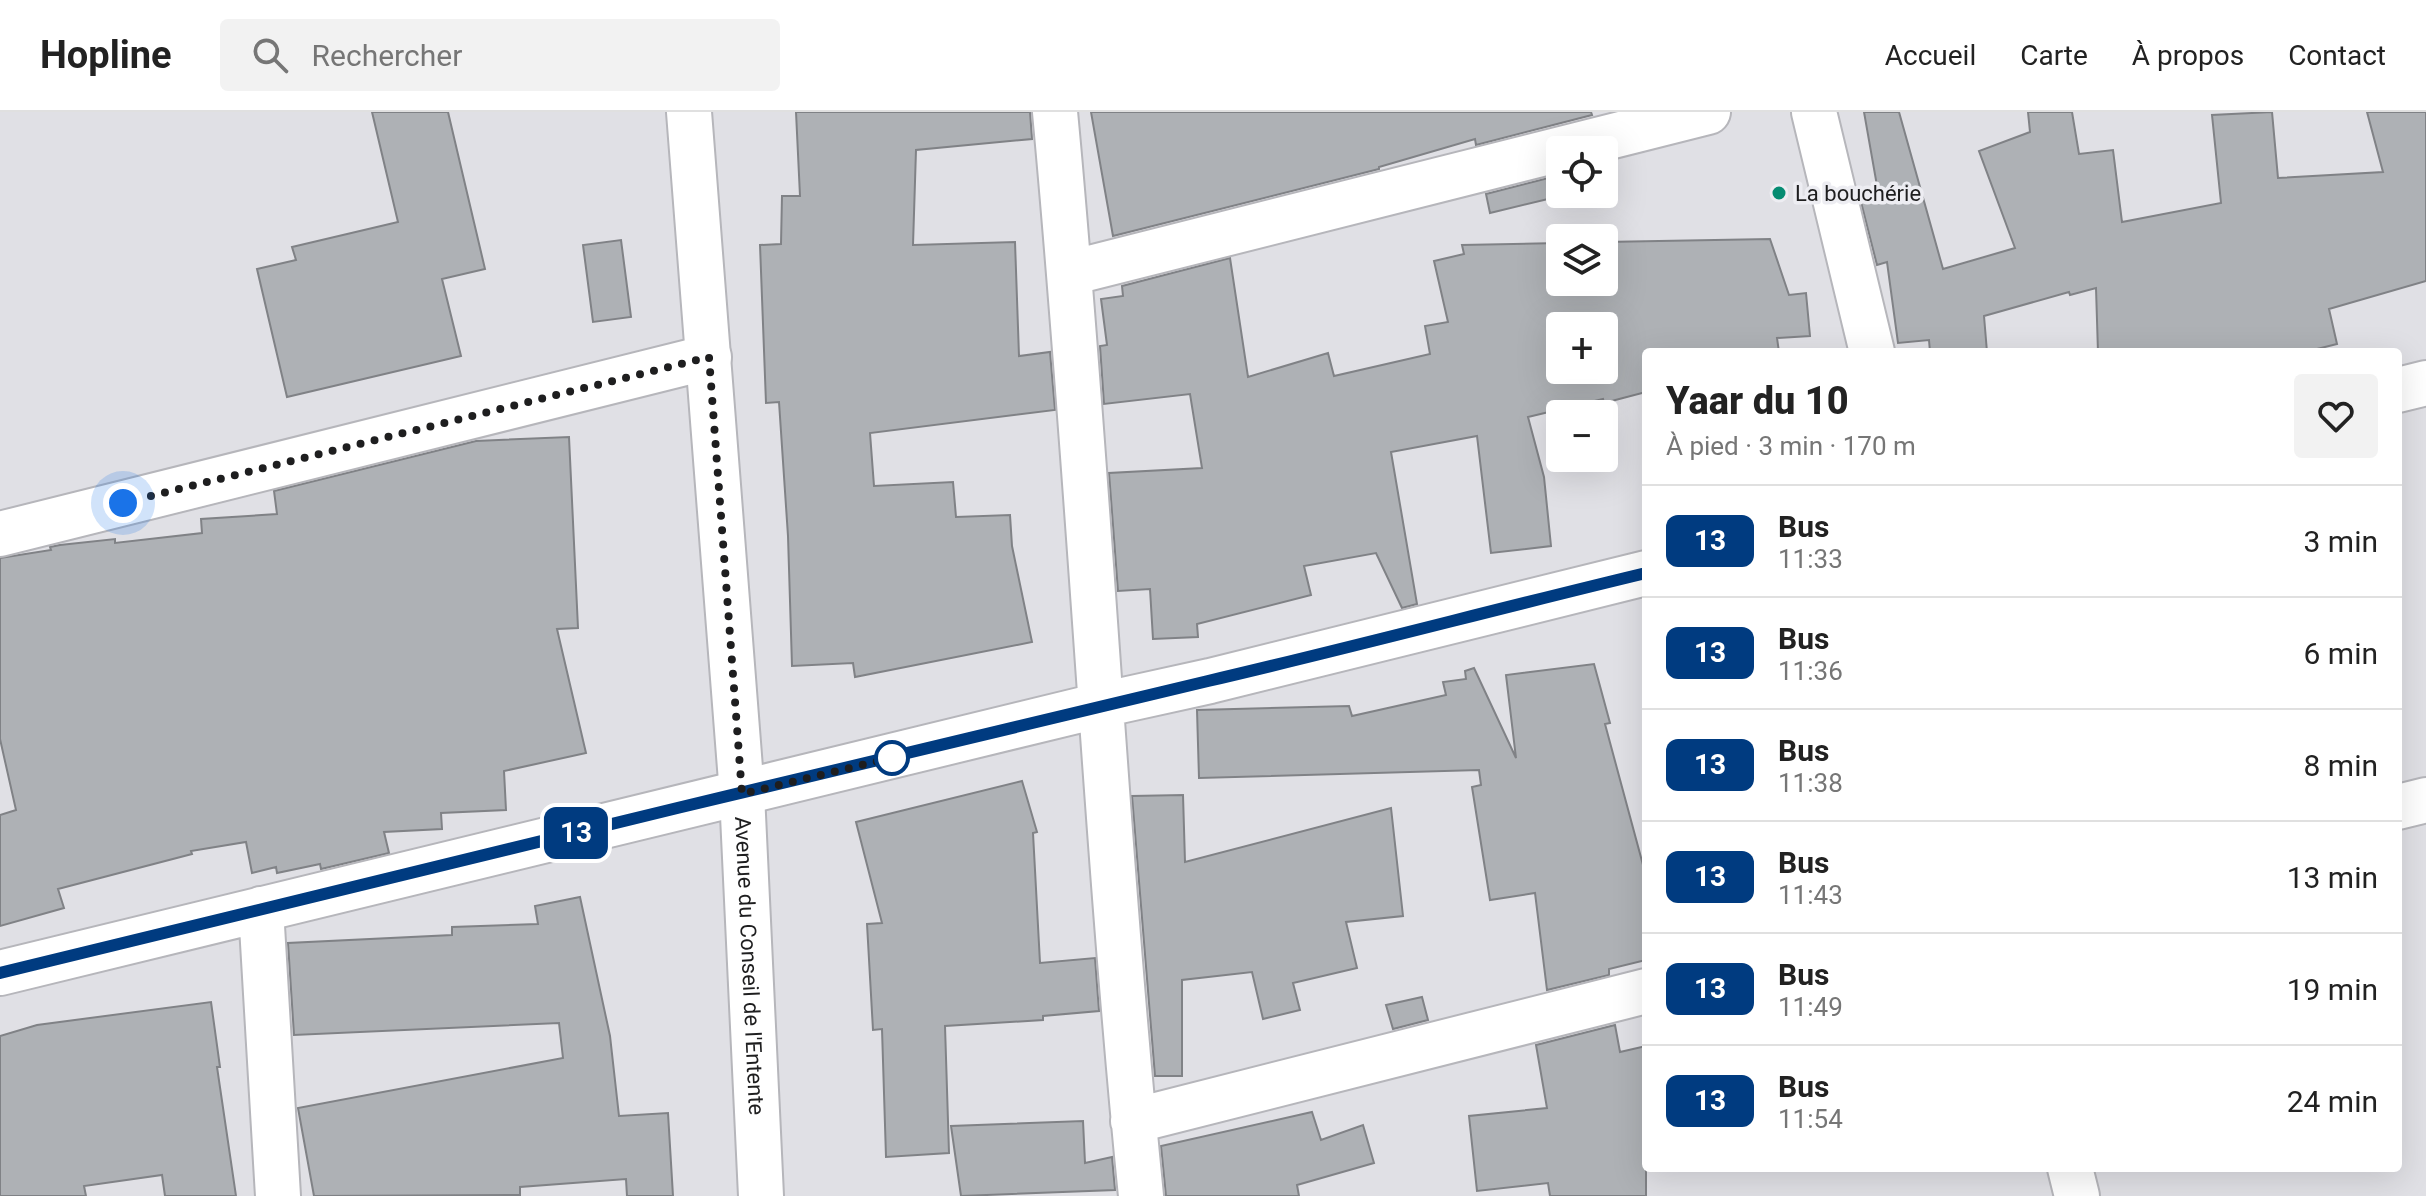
<!DOCTYPE html>
<html lang="fr">
<head>
<meta charset="utf-8">
<style>
  body { margin:0; font-family:Roboto,sans-serif; background:#f2f2f2; color:#222; height:100vh; display:flex; flex-direction:column; font-size:30px; white-space:nowrap }
  * { box-sizing:border-box; margin:0 }
  p { font-size:26px; color:#767676 }
  .icon { flex:none; width:44px; height:44px; fill:none; stroke:currentColor; stroke-width:2; stroke-linecap:round; stroke-linejoin:round }
  .map { position:relative; flex:1; overflow:hidden }
  .sheet { position:absolute; left:1642px; top:236px; width:760px; height:824px; display:flex; flex-direction:column; background:#fff; border-radius:8px; box-shadow:0 8px 32px #0002 }
  .sheet>* { flex:none }
  .badge { padding:0 16px; border-radius:12px; font-size:28px; line-height:52px }
  .buttons { position:absolute; left:1546px; top:24px; display:grid; gap:16px }
  .buttons a { display:grid; place-items:center; width:72px; height:72px; border-radius:8px; background:#fff; box-shadow:0 8px 32px #0002; font-size:40px }
  .you { position:absolute; width:40px; height:40px; margin:-20px; border:6px solid #fff; border-radius:50%; background:#1a73e8; box-shadow:0 0 0 12px #1a73e833 }
  .map>.badge { position:absolute; translate:-50% -50%; box-shadow:0 0 0 4px #fff }
  .round { display:grid; place-items:center; flex:none; width:84px; height:84px; border-radius:8px; background:#f2f2f2 }
  .headline { display:flex; align-items:center; justify-content:space-between; height:136px; padding:0 24px }
  h1 { font-size:38px; font-weight:800; line-height:60px }
  ul { padding:0; list-style:none }
  li { display:flex; align-items:center; gap:24px; height:112px; padding:0 24px; border-top:2px solid #e0e0e0 }
  li div { flex:1 }
  li b { display:block; font-size:30px }
  li em { font-style:normal }
  li .badge { min-width:88px; font-weight:700; text-align:center }
  header { display:flex; align-items:center; gap:48px; box-sizing:border-box; height:112px; padding:0 40px; background:#fff; border-bottom:2px solid #e0e0e0 }
  header strong { font-size:38px }
  nav { display:flex; gap:44px; margin-inline-start:auto; font-size:28px }
  .search { width:560px; height:72px; background:#f2f2f2; display:flex; align-items:center; gap:20px; box-sizing:border-box; padding:0 28px; border-radius:8px; color:#767676; font-size:30px }
  .map>svg:first-child { display:block }
  .building { fill:#aeb1b5; stroke:#808286; stroke-width:2; fill-rule:evenodd }
  .lines { fill:none; stroke-linecap:round; stroke-linejoin:round }
  .minor-casing { stroke:#b6b6bb; stroke-width:48 }
  .tertiary-casing { stroke:#b6b6bb; stroke-width:48 }
  .minor { stroke:#fff; stroke-width:44 }
  .tertiary { stroke:#fff; stroke-width:44 }
  .line-casing { stroke:#fff; stroke-width:18 }
  .line { stroke:#003b80; stroke-width:12 }
  .walk { stroke:#1e1e1f; stroke-width:8; stroke-dasharray:0 14.4 }
  .poi-dot { fill:#058c72; stroke:#ededf2; stroke-width:3 }
  .stop-dot { fill:#fff; stroke:#003b80; stroke-width:4 }
  .labels { text-anchor:middle; dominant-baseline:central; stroke-width:7; stroke-linejoin:round; paint-order:stroke }
  .poi-label { font-size:22px; fill:#1e1e1f; stroke:#ededf2; text-anchor:start }
  .street-label { font-size:22px; fill:#1e1e1f; stroke:#ededf2 }
</style>
</head>
<body>
<header>
<strong>Hopline</strong>
<div class="search"><svg class="icon" aria-label="search" viewBox="0 0 24 24"><circle cx="10" cy="10" r="6"/><path d="M15 15l6 6"/></svg>Rechercher</div>
<nav><a>Accueil</a><a>Carte</a><a>À propos</a><a>Contact</a></nav>
</header>
<div class="map">
<svg width="2426" height="1084" viewBox="0 0 2426 1084">
  <rect width="100%" height="100%" fill="#e0e0e5"/>
  <path class="building" d="M372,0H448L485,157L442,167L461,244L287,285L257,157L296,148L292,135L398,110Z
    M796,0H1030L1032,27L916,38L913,133L1015,130L1019,244L1050,240L1055,298L870,321L874,374L953,370L956,405L1010,403L1012,434L1032,530L855,565L853,551L792,554L788,424L779,290L766,291L760,133L781,132L782,84H800Z
    M1091,0H1591L1592,3L1476,33L1475,27L1379,55V57L1113,124Z
    M1864,0H1899L1943,157L2015,136L1979,39L2030,20L2028,0H2072L2079,42L2113,38L2122,110L2221,91L2212,3L2272,0L2278,66L2383,60L2367,0H2426V169L2329,197L2337,232L2305,240H2098L2096,176L2070,183L2069,180L1984,204L1987,240H1930L1929,228L1898,231L1887,150L1877,153L1861,90L1879,85Z
    M1560,63V82H1569L1490,101L1486,82Z
    M1770,127L1789,183L1806,181L1810,224L1777,226L1779,240H1646V280L1604,291L1603,287L1528,305L1544,365L1551,434L1491,441L1477,324L1391,340L1417,492L1402,496L1376,441L1304,454L1311,483L1197,512L1198,525L1153,527L1150,477L1118,479L1109,361L1202,356L1190,282L1104,292L1100,234L1107,233L1101,187L1123,184L1122,174L1230,146L1248,265L1328,241L1334,264L1430,242L1425,214L1448,210L1434,149L1464,142L1462,133L1560,131V170H1604V130ZM1560,214H1604V258H1560Z
    M621,128L631,205L593,210L583,133Z
    M569,325L578,516L557,517L586,641L504,659L506,698L441,701L442,717L384,720L389,741L321,757L320,752L277,761L276,755L252,761L246,730L191,739L192,742L58,777L64,796L0,814V703L16,698L0,627V446L51,438L50,435L60,433L115,427V431L202,421L201,407L277,402L274,379L476,329Z
    M1594,552L1610,611L1605,612L1646,764V848L1609,857V863L1547,878L1535,781L1490,788L1472,675L1481,673L1479,658L1199,666L1197,598L1349,594L1352,604L1446,583L1443,570L1466,567L1465,559L1474,556L1516,646L1506,563Z
    M1022,669L1037,720L1033,721L1040,851L1095,846L1099,899L1043,904V908L945,914L949,1041L886,1045L882,917L873,918L867,812L882,811L856,710Z
    M1183,683L1185,750L1391,696L1403,804L1346,810L1357,856L1293,871L1300,898L1263,907L1252,860L1182,868V964H1155L1132,684Z
    M580,785L610,924L619,1004L668,1001L673,1084H627L626,1067L520,1075V1083L314,1084L298,996L563,946L559,911L294,923L288,831L452,823V815L538,812L535,794Z
    M1422,885L1428,908L1393,917L1386,893Z
    M211,890L220,955H217L236,1084H165L162,1063L84,1074L86,1084H0V924L37,913Z
    M1615,913L1620,940L1646,934V1084H1550L1548,1071L1477,1079L1469,1004L1547,996L1536,933Z
    M1312,1000L1321,1028L1363,1013L1374,1051L1297,1073L1299,1084H1166L1161,1034Z
    M1083,1009L1085,1051L1112,1045L1115,1078L961,1084L951,1014Z"/>
  <g class="lines">
    <g class="minor-casing">
      <path id="minor" d="M1055,0C1089,361 1105,723 1141,1084
        M1814,0L1872,240
        M1070,161L1708,0
        M2398,278L2426,271
        M0,422L709,245
        M2398,695L2426,688
        M261,797L278,1084
        M0,861L1101,593L1210,569L1646,461
        M1133,1009L1646,879
        M2070,1056L2077,1084"/>
    </g>
    <g class="tertiary-casing">
      <g id="tertiary">
        <path id="s1" d="M689,0L742,682L761,1084"/>
      </g>
    </g>
    <use href="#minor" class="minor"/>
    <use href="#tertiary" class="tertiary"/>
  </g>
  <g class="lines">
    <g class="line-casing">
      <path id="line" d="M0,861C402,763 805,664 1208,569C1354,535 1500,496 1646,461"/>
    </g>
    <use href="#line" class="line"/>
    <path class="walk" d="M123,391L709,245L742,682L899,644L892,646"/>
  </g>
  <circle class="poi-dot" cx="1779" cy="81" r="8"/>
  <circle class="stop-dot" cx="892" cy="646" r="16"/>
  <g class="labels">
    <g class="poi-label">
      <text x="1795" y="81">La bouchérie</text>
    </g>
    <g class="street-label">
      <text stroke="none"><textPath href="#s1" startOffset="856">Avenue du Conseil de l'Entente</textPath></text>
    </g>
  </g>
</svg>
<div class="buttons">
<a><svg class="icon" aria-label="locate" viewBox="0 0 24 24"><circle cx="12" cy="12" r="6"/><path d="M12 2v4M12 18v4M2 12h4M18 12h4"/></svg></a>
<a><svg class="icon" aria-label="layers" viewBox="0 0 24 24"><path d="M12 4l9 5-9 5-9-5zM3 14l9 5 9-5"/></svg></a>
<a>+</a>
<a>−</a>
</div>
<div class="you" style="left:123px;top:391px"></div>
<b class="badge" style="left:576px;top:721px;background:#003b80;color:#fff">13</b>
<section class="sheet">
<div class="headline"><div><h1>Yaar du 10</h1><p>À pied · 3 min · 170 m</p></div><a class="round"><svg class="icon" aria-label="heart" viewBox="0 0 24 24"><path d="M12 20l-8-8c-3-5 5-10 8-4 3-6 11-1 8 4z"/></svg></a></div>
<ul>
<li><span class="badge" style="background:#003b80;color:#fff">13</span><div><b>Bus</b><p>11:33</p></div><em>3 min</em></li>
<li><span class="badge" style="background:#003b80;color:#fff">13</span><div><b>Bus</b><p>11:36</p></div><em>6 min</em></li>
<li><span class="badge" style="background:#003b80;color:#fff">13</span><div><b>Bus</b><p>11:38</p></div><em>8 min</em></li>
<li><span class="badge" style="background:#003b80;color:#fff">13</span><div><b>Bus</b><p>11:43</p></div><em>13 min</em></li>
<li><span class="badge" style="background:#003b80;color:#fff">13</span><div><b>Bus</b><p>11:49</p></div><em>19 min</em></li>
<li><span class="badge" style="background:#003b80;color:#fff">13</span><div><b>Bus</b><p>11:54</p></div><em>24 min</em></li>
</ul>
</section>
</div>
</body>
</html>
